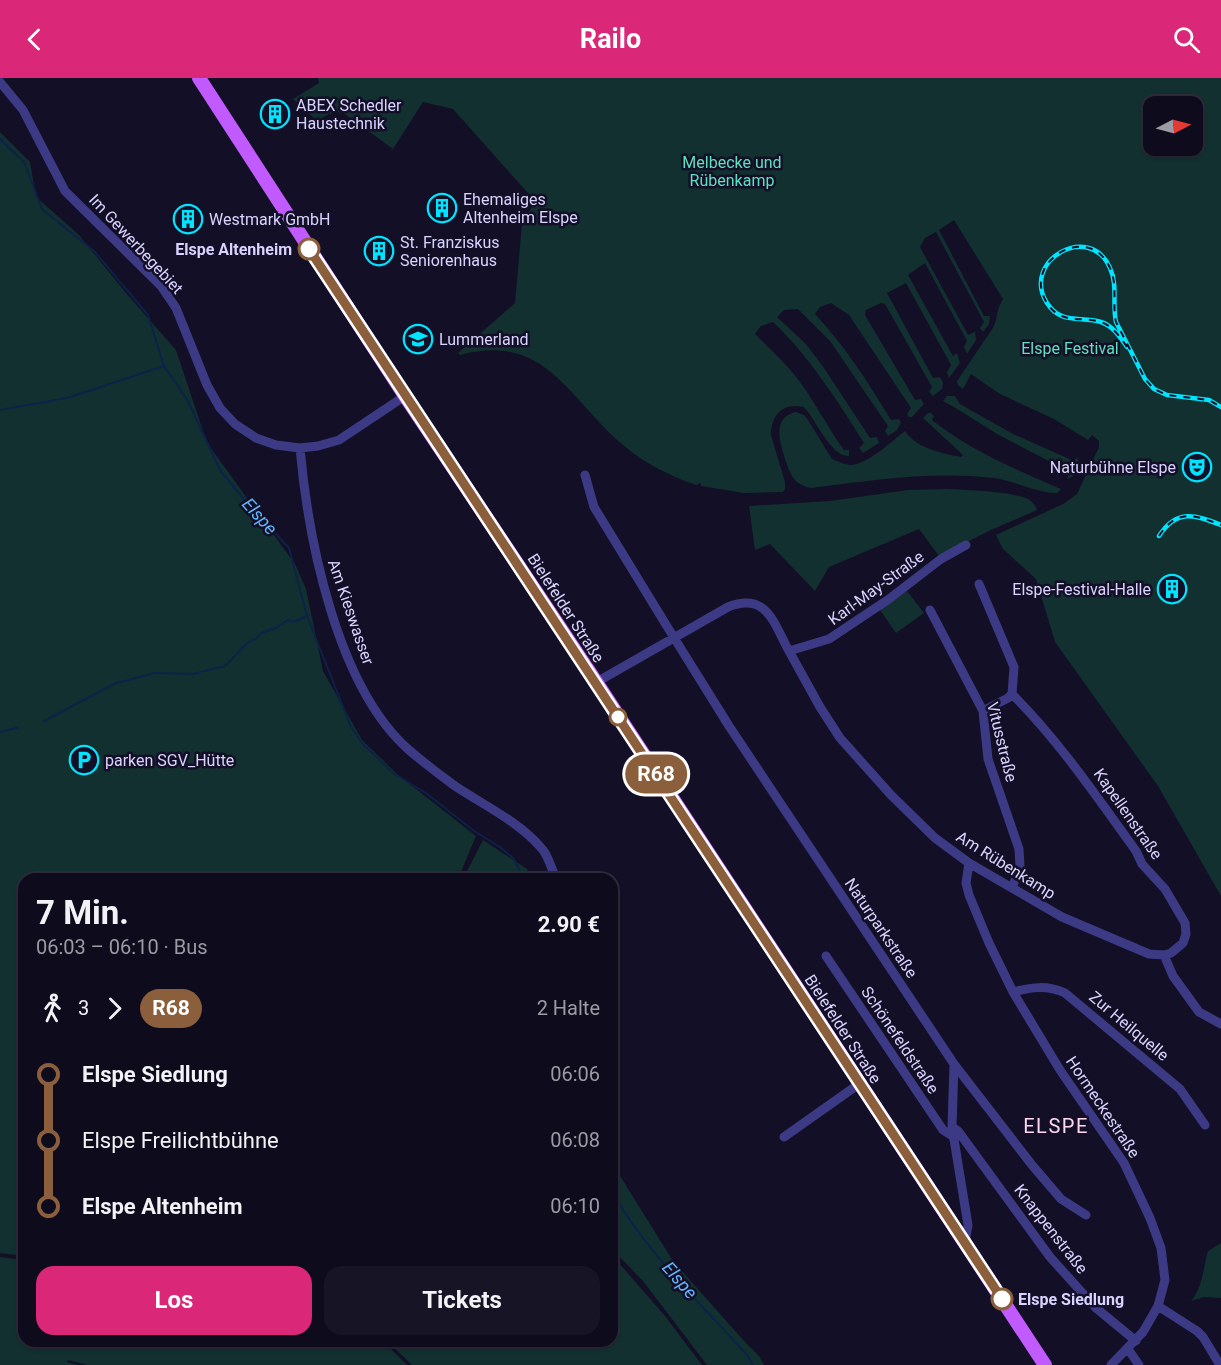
<!DOCTYPE html>
<html lang="de">
<head>
<meta charset="utf-8">
<style>
  body { margin:0; font-family:Roboto,sans-serif; background:#171425; color:#f1f3f6; height:100vh; display:flex; flex-direction:column; font-size:22px; white-space:nowrap }
  * { box-sizing:border-box; margin:0 }
  p { font-size:20px; color:#9b9ba3 }
  .icon { flex:none; width:33px; height:33px; fill:none; stroke:currentColor; stroke-width:2; stroke-linecap:round; stroke-linejoin:round }
  .map { position:relative; flex:1; overflow:hidden }
  .details { position:absolute; left:18px; top:795px; width:600px; height:474px; display:flex; flex-direction:column; background:#0e0b1c; border-radius:18px; box-shadow:0 2px 4px #0004,0 0 0 2px #2e2b3b }
  .details>* { flex:none }
  .badge { padding:0 12px; border-radius:20px; font-size:21px; line-height:39px }
  .needle { width:39px; rotate:84deg }
  .tools { position:absolute; left:1143px; top:18px; display:grid; gap:12px }
  .tools a { display:grid; place-items:center; width:60px; height:60px; border-radius:12px; background:#0e0b1c; box-shadow:0 2px 4px #0004,0 0 0 2px #2e2b3b; font-size:30px }
  .map>.badge { position:absolute; translate:-50% -50%; box-shadow:0 0 0 3px #fff }
  .legs { display:flex; align-items:center; gap:9px; height:66px; padding:0 18px; font-size:20px }
  .legs p { margin-inline-start:auto }
  .headline { display:flex; align-items:center; justify-content:space-between; height:102px; padding:0 18px }
  h1 { font-size:33px; font-weight:700; line-height:45px }
  .button { display:flex; gap:12px; margin-top:auto; padding:12px 18px }
  .button a { flex:1; height:69px; border-radius:18px; background:#db2777; color:#fff; font-size:24px; font-weight:700; line-height:69px; text-align:center }
  .button a+a { background:#171425; color:#f1f3f6 }
  ul { padding:0 18px; list-style:none }
  li { display:flex; align-items:center; gap:21px; height:66px; font-size:22px }
  li i { display:grid; place-items:center; width:9px; height:100%; margin:0 8px; background:currentColor }
  li i::after { content:''; width:15px; height:15px; margin:-8px; border:4px solid; border-radius:50%; background:#0e0b1c }
  li p { margin-inline-start:auto }
  li:first-child i { background:linear-gradient(#0000 50%,currentColor 0) }
  li:last-child i { background:linear-gradient(currentColor 50%,#0000 0) }
  header { display:flex; justify-content:space-between; align-items:center; height:78px; padding:0 18px; background:#db2777; color:#fff; font-size:27px; font-weight:700 }
  .map>svg:first-child { display:block }
  .green { fill:#12302f; fill-rule:evenodd }
  .lines { fill:none; stroke-linecap:round; stroke-linejoin:round }
  .stream { stroke:#0c2248; stroke-width:2 }
  .minor { stroke:#3d3a85; stroke-width:9 }
  .primary { stroke:#c25bff; stroke-width:14 }
  .rail-casing { stroke:#00e5ff; stroke-width:4.5 }
  .rail { stroke:#130f26; stroke-width:2; stroke-dasharray:7; stroke-linecap:butt }
  .line-1-casing { stroke:#fff; stroke-width:14 }
  .line-1 { stroke:#8b5e3c; stroke-width:9 }
  .stop-1-dot { fill:#fff; stroke:#8b5e3c; stroke-width:3 }
  .labels { text-anchor:middle; dominant-baseline:central; stroke-width:5; stroke-linejoin:round; paint-order:stroke }
  .poi-label { font-size:16px; fill:#d9d4ff; stroke:#130f26; text-anchor:start }
  .park-label { font-size:16px; fill:#5fe0c0; stroke:#130f26 }
  .street-label { font-size:16px; fill:#d9d4ff; stroke:#130f26 }
  .stop-label { font-size:16px; font-weight:bold; fill:#d9d4ff; stroke:#130f26; text-anchor:end }
  .water-label { font-size:18px; font-style:italic; fill:#62b6ff; stroke:#130f26 }
  .quarter-label { font-size:20px; letter-spacing:1.5px; fill:#ffd6f0; stroke:#130f26 }
</style>
</head>
<body>
<header><svg class="icon" aria-label="back" viewBox="0 0 24 24"><path d="M15 5l-7 7 7 7"/></svg>Railo<svg class="icon" aria-label="search" viewBox="0 0 24 24"><circle cx="10" cy="10" r="6"/><path d="M15 15l6 6"/></svg></header>
<div class="map">
<svg width="1221" height="1287" viewBox="0 0 1221 1287">
  <rect width="100%" height="100%" fill="#130f26"/>
  <path class="green" d="M318,0H1221V818L1158,708L1055,564L1036,501L1003,471L996,457L1063,426L1077,416L1099,369V363L1092,357L1088,362L1054,341L1000,316L971,296L963,311L958,307L957,303L993,250C999,238 995,234 1003,221L954,142L939,152L984,238H990L989,246L983,254L980,250L984,244L936,154L925,160L920,169L968,257L975,254L976,262L967,276L964,269L967,263L925,185L908,197L953,278L957,275L960,285L949,300L947,294L951,287L906,205L887,215L933,300L940,299L943,305L942,311L933,318L929,314L932,309L885,226L881,225L866,232L865,237L915,322L921,321L924,326L912,339H909L907,336L911,330L849,237L831,225L820,229L815,236C845,268 868,304 891,342L899,341L901,344L897,352L888,358L885,353L888,348L830,263L798,231L784,232L777,239L806,266L824,290L870,360L877,359L879,365L863,375L859,370L864,365C837,322 809,278 773,244L761,248L755,256C771,272 787,286 800,304C816,326 828,350 844,372H849V378C831,379 816,342 804,329C782,324 771,338 771,357L785,404V411L783,414L744,415L701,408V405L696,407C666,397 639,382 616,361C566,315 542,255 460,277L458,275L515,225L522,146L535,123L453,31L423,24L393,71L342,34L329,36L317,43L293,21L319,5ZM1154,28H1192V68H1154Z
    M0,54L30,84L36,119L79,157L126,215L176,272L207,365L295,486L306,511L323,593L362,662L397,696L476,758L458,801H24V1178L0,1175Z
    M947,318H955L960,326L1013,356L1074,383L1077,379L1080,389L1075,397L1067,401L1070,394L997,356L959,332L943,323Z
    M796,334L804,337L808,342L832,381C837,383 845,387 851,387C868,386 892,363 905,353C917,371 942,375 961,379L963,377L923,340L928,335H931L934,338L932,342C971,373 1015,391 1061,411L1057,415C1035,415 1015,403 994,400C929,393 875,402 811,410C805,409 798,406 794,401C789,394 787,386 784,378C779,361 773,339 796,334Z
    M947,411C969,412 1009,413 1028,421C1033,424 1036,428 1037,432L991,452L939,478L919,451L829,489L815,513L770,466L755,472L749,428L830,423L908,412Z
    M907,513L924,535L896,555L880,532Z
    M483,762L527,791L530,801H463Z
    M612,1085L673,1183L744,1263L759,1278L764,1287H707L643,1203L614,1173L612,1169Z
    M1221,1165V1220L1204,1219L1191,1223C1203,1209 1203,1190 1208,1173Z
    M612,1177L665,1238L702,1287H412L387,1263H612Z
    M0,1179L24,1182V1263H383L407,1287H87L68,1282L67,1284L78,1287H0Z"/>
  <g class="lines">
    <path class="stream" d="M0,61L24,84L42,131L94,173L148,237L164,288L188,323L220,392L246,424L289,470L307,538L351,649L362,665L393,695L426,715L474,753L500,769L514,781L524,801
      M0,332L67,320L164,288
      M44,643L116,605L155,595L192,596L225,588L247,565L257,560L261,555L276,550L288,542L294,544L307,538
      M0,654L17,650
      M612,1114C648,1176 700,1225 748,1278L753,1287"/>
    <path class="minor" d="M0,4L23,32L65,113L161,208L176,230L207,307L220,330L235,346L256,360L276,367L300,370L318,368L339,362L405,318
      M300,370C308,461 337,609 409,672C423,684 440,697 455,708C485,728 520,744 543,772C549,780 552,792 556,801
      M585,397L594,429L668,550L729,648L954,986L1032,1087L1061,1121L1086,1137
      M979,506L1014,589L1012,616C1059,663 1097,719 1136,773L1142,786L1165,811L1185,845L1186,856L1183,865L1171,875L1164,877
      M930,532L983,633L988,681L1019,771L1020,789L1012,810
      M789,573L820,629L840,660L891,717L935,760L969,785L1062,839L1149,876L1164,877L1173,898L1199,934L1221,946
      M595,605L728,529C767,514 773,544 789,573L829,561L889,521L941,481L966,467
      M983,633L1008,620L1012,616
      M969,785L966,805L969,817L989,865L1013,914L1060,992L1124,1085L1150,1140L1161,1170L1165,1202L1158,1228L1143,1254L1111,1287
      M826,878L943,1052L954,1059
      M1013,914C1032,909 1047,907 1065,915L1180,1011L1205,1047
      M954,986L952,1049L968,1147L965,1164
      M952,1049L958,1053L1050,1179L1096,1230L1136,1263
      M784,1059L859,1006
      M1158,1228L1197,1253L1203,1259L1220,1287
      M1128,1271L1139,1287"/>
    <path class="primary" d="M199,0L405,318L581,581L1045,1287"/>
    <g class="rail-casing">
      <path id="rail" d="M1127,269C1120,259 1113,248 1101,244C1080,238 1061,247 1047,225C1020,183 1090,143 1110,190C1118,207 1112,227 1116,244L1145,301L1154,311L1167,317L1209,322L1221,329
        M1159,458C1177,430 1195,437 1221,447"/>
    </g>
    <use href="#rail" class="rail"/>
  </g>
  <g class="lines">
    <g class="line-1-casing">
      <path id="line-1" d="M309,171L1002,1221"/>
    </g>
    <use href="#line-1" class="line-1"/>
  </g>
  <defs>
    <g id="building-ring" transform="scale(1.5)"><circle r="9.5" fill="#130f26" stroke="#00e5ff" stroke-width="1.5"/><path d="M-4-6H4V6H1V3H-1V6H-4ZM-2.5-4.3h1.7v1.8h-1.7ZM.8-4.3h1.7v1.8H.8ZM-2.5-1h1.7V.8h-1.7ZM.8-1h1.7V.8H.8Z" fill="#00e5ff"/></g>
    <g id="school-ring" transform="scale(1.5)"><circle r="9.5" fill="#130f26" stroke="#00e5ff" stroke-width="1.5"/><path d="M0-5L7-2L0 1L-7-2ZM-4 1L0 2.5L4 1V4Q0 6-4 4Z" fill="#00e5ff"/></g>
    <g id="theatre-ring" transform="scale(1.5)"><circle r="9.5" fill="#130f26" stroke="#00e5ff" stroke-width="1.5"/><path d="M-5-5.5Q0-4 5-5.5V0Q5 5 0 6Q-5 5-5 0ZM-3.3-2.5H-1v1.5H-3.3ZM1-2.5H3.3v1.5H1ZM-2.8 1Q0 5.5 2.8 1Z" fill="#00e5ff"/></g>
    <g id="parking-ring" transform="scale(1.5)"><circle r="9.5" fill="#130f26" stroke="#00e5ff" stroke-width="1.5"/><path d="M-3.5-5.5H1a3.5 3.5 0 0 1 0 7H-1V5.5H-3.5ZM-1-3.4V-.6H.8a1.4 1.4 0 0 0 0-2.8Z" fill="#00e5ff"/></g>
  </defs>
  <g fill-rule="evenodd">
    <use href="#building-ring" x="275" y="36"/>
    <use href="#building-ring" x="442" y="130"/>
    <use href="#building-ring" x="188" y="141"/>
    <use href="#building-ring" x="379" y="173"/>
    <use href="#school-ring" x="418" y="261"/>
    <use href="#theatre-ring" x="1197" y="389"/>
    <use href="#building-ring" x="1172" y="511"/>
    <use href="#parking-ring" x="84" y="682"/>
  </g>
  <g class="stop-1-dot">
    <circle cx="309" cy="171" r="10"/>
    <circle cx="618" cy="639" r="8"/>
    <circle cx="1002" cy="1221" r="10"/>
  </g>
  <g class="labels">
    <g class="poi-label">
      <text x="296" y="27">ABEX Schedler<tspan x="296" dy="18">Haustechnik</tspan></text>
      <text x="463" y="121">Ehemaliges<tspan x="463" dy="18">Altenheim Elspe</tspan></text>
      <text x="209" y="141">Westmark GmbH</text>
      <text x="400" y="164">St. Franziskus<tspan x="400" dy="18">Seniorenhaus</tspan></text>
      <text x="439" y="261">Lummerland</text>
      <text x="1176" y="389" text-anchor="end">Naturbühne Elspe</text>
      <text x="1151" y="511" text-anchor="end">Elspe-Festival-Halle</text>
      <text x="105" y="682">parken SGV_Hütte</text>
    </g>
    <g class="park-label">
      <text x="732" y="84">Melbecke und<tspan x="732" dy="18">Rübenkamp</tspan></text>
      <text x="1070" y="270">Elspe Festival</text>
    </g>
    <g class="street-label">
      <text transform="translate(136 166) rotate(47)">Im Gewerbegebiet</text>
      <text transform="translate(876 510) rotate(-36)">Karl-May-Straße</text>
      <text transform="translate(566 530) rotate(57)">Bielefelder Straße</text>
      <text transform="translate(351 534) rotate(71)">Am Kieswasser</text>
      <text transform="translate(1002 664) rotate(76)">Vitusstraße</text>
      <text transform="translate(1128 736) rotate(55)">Kapellenstraße</text>
      <text transform="translate(1006 787) rotate(32)">Am Rübenkamp</text>
      <text transform="translate(881 850) rotate(56)">Naturparkstraße</text>
      <text transform="translate(1129 948) rotate(40)">Zur Heilquelle</text>
      <text transform="translate(843 951) rotate(57)">Bielefelder Straße</text>
      <text transform="translate(900 962) rotate(56)">Schönefeldstraße</text>
      <text transform="translate(1103 1029) rotate(56)">Hormeckestraße</text>
      <text transform="translate(1051 1151) rotate(52)">Knappenstraße</text>
    </g>
    <g class="stop-label">
      <text x="292" y="171">Elspe Altenheim</text>
      <text x="1018" y="1221" text-anchor="start">Elspe Siedlung</text>
    </g>
    <g class="water-label">
      <text transform="translate(260 438) rotate(48)">Elspe</text>
      <text transform="translate(680 1202) rotate(49)">Elspe</text>
    </g>
    <g class="quarter-label">
      <text x="1056" y="1048">ELSPE</text>
    </g>
  </g>
</svg>
<div class="tools">
<a><svg class="needle" viewBox="-14 -14 28 28"><path d="M0-13l5 13h-10z" fill="#e53935"/><path d="M0 13l5-13h-10z" fill="#9b9ba3"/></svg></a>
</div>
<b class="badge" style="left:656px;top:696px;background:#8b5e3c;color:#fff">R68</b>
<section class="details">
<div class="headline"><div><h1>7 Min.</h1><p>06:03 – 06:10 · Bus</p></div><b>2.90 €</b></div>
<div class="legs"><svg class="icon" aria-label="walk" viewBox="0 0 24 24"><circle cx="13" cy="4" r="2"/><path d="M13 8l-2 6 4 7M11 14l-3 7M7 12l3-4h3l4 4"/></svg>3<svg class="icon" aria-label="forward" viewBox="0 0 24 24"><path d="M9 5l7 7-7 7"/></svg><b class="badge" style="background:#8b5e3c;color:#fff">R68</b><p>2 Halte</p></div>
<ul>
<li><i style="color:#8b5e3c"></i><b>Elspe Siedlung</b><p>06:06</p></li>
<li><i style="color:#8b5e3c"></i><span>Elspe Freilichtbühne</span><p>06:08</p></li>
<li><i style="color:#8b5e3c"></i><b>Elspe Altenheim</b><p>06:10</p></li>
</ul>
<div class="button"><a>Los</a><a>Tickets</a></div>
</section>
</div>
</body>
</html>
